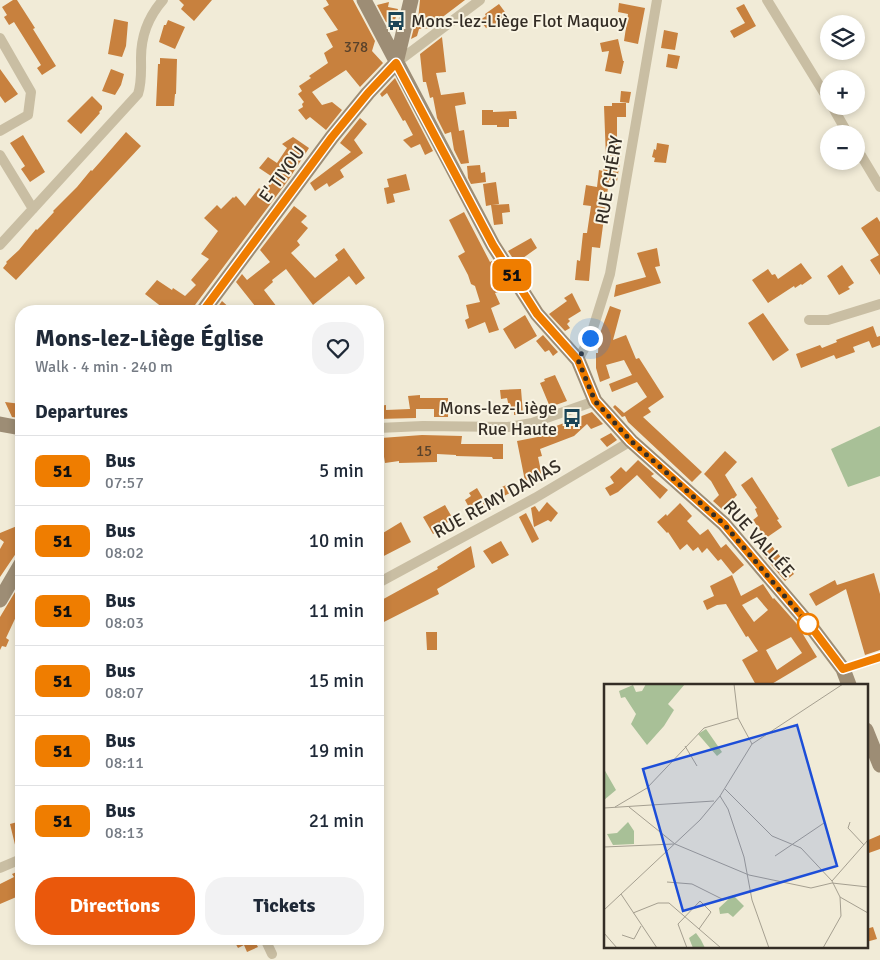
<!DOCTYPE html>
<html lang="en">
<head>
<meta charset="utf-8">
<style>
  body { margin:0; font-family:Signika,sans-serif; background:#f2f2f3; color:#1f2937; height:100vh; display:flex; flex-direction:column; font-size:19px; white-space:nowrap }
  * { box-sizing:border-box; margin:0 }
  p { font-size:16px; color:#747a83 }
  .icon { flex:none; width:28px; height:28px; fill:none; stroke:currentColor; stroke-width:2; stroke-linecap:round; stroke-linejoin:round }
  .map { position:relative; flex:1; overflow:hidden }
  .panel { position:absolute; left:15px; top:305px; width:369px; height:640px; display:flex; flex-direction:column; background:#fff; border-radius:20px; box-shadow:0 2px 8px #0003 }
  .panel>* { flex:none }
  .badge { padding:0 10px; border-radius:8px; font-size:18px; line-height:32px }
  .controls { position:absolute; left:820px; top:15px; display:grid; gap:10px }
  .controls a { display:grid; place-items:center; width:45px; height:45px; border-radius:50%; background:#fff; box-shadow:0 2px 8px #0003; font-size:25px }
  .you { position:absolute; width:25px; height:25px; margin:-12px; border:4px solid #fff; border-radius:50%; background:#1a73e8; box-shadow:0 0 0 8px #1a73e833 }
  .map>.badge { position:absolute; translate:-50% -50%; box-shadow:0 0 0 2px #fff }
  h2 { padding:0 20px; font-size:19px; line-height:45px }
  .round { display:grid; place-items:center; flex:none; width:52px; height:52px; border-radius:20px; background:#f2f2f3 }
  .head { display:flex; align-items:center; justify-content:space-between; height:85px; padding:0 20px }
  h1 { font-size:24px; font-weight:700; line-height:38px }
  .cta { display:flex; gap:10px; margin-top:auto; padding:10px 20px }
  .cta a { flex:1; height:58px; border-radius:20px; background:#ea580c; color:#fff; font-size:20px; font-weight:700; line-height:58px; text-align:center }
  .cta a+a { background:#f2f2f3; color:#1f2937 }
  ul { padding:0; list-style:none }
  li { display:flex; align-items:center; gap:15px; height:70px; padding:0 20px; border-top:1px solid #e0e1e3 }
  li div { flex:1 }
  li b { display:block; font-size:19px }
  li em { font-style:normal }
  li .badge { min-width:55px; font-weight:700; text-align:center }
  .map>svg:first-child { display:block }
  .green { fill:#a8c097 }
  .building { fill:#c8813e; fill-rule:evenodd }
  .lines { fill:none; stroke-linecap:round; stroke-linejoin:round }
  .street { stroke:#c9bea3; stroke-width:10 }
  .secondary { stroke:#9d8d75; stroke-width:15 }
  .line-casing { stroke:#fff; stroke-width:11 }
  .line { stroke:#ef7d00; stroke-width:8 }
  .walk { stroke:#342d25; stroke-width:5; stroke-dasharray:0 9 }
  .stop-dot { fill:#fff; stroke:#ef7d00; stroke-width:2.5 }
  .labels { text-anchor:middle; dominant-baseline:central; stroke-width:4; stroke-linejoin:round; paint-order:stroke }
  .number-label { font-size:15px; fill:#59422b }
  .poi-label { font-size:18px; fill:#342d25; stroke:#f9f4e3; text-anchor:start }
  .street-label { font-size:18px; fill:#342d25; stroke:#f9f4e3 }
  .inset-road { fill:none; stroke:#a59f90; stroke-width:1 }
  .view { fill:#1d4ed8; fill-opacity:0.15; stroke:#1d4ed8; stroke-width:2.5 }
  .inset-edge { fill:none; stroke:#342d25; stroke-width:2.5 }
</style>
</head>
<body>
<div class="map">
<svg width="880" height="960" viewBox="0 0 880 960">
  <rect width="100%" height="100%" fill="#f1ebd7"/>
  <path class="green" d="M880,426V476L848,487L831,449Z"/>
  <path class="building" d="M13,0H17L35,28L33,29L56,66L42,75L37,68L41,65L14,22L9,25L4,17L7,15L2,7Z
    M179,0H212L194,21L181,9L184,5Z
    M326,0H353L375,41L372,51L383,63L360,87L346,70L312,92L322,105L332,102L342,110L326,130L310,117L306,120L298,110L303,107L302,104L304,102L298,94L302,91L299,86L311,78L309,76L328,63L324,53L333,47L326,34L338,30L323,8L329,5Z
    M420,0H465L440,19V21L431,28L419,29L417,36L411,39L416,20H418Z
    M389,2L388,7L398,9L394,24L386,22L377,5Z
    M619,3L645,8L638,44L624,41L628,14L618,12Z
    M499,4L508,16L494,27L492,24L486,28L480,20L486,16L485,14Z
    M744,4L756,26L734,38L730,31L745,23L736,8Z
    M114,19L128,22L126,46L122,57L108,54Z
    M168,20L185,27L175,49L159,42L164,25H166Z
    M664,30L678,33L675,50L661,48Z
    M442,37L446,72L436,73L441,95L464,92L466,104L455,106L459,131L464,130L469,163L461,164L454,150L451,132L445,134L437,118L433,97L430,98L426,82H423L420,54Z
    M618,39L623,61H624L621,74L605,71L609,51L602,52L600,43Z
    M668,54L680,56L677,69L666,67Z
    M160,58L177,59L176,94H175L174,106H156L158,64H160Z
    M0,69L18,94L5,103L0,96Z
    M111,69L124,74L121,85L115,95L102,91Z
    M395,78L433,151L425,155L420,144L411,148L403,140L413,135L405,120L403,121L387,93L382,97L380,94Z
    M621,91L631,92L629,103L620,102Z
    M92,96L102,106V109L99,112L100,113L81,134L67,121Z
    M612,103H626V117H617V154L621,155L617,181L609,180L600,248L592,247L589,281L575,280L577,260L580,261L583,233H587L591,206L583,205L586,185L597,187L599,170L603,171L606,159L604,106H612Z
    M482,110H493V112L516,111L517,119H509V127H497V125H482Z
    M360,118L367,124L354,140L363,153L340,170L344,177L329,187L327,183L315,191L310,183L351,152L340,143Z
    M126,132L141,146L16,280L3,268L7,263L6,262L19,250L36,229L37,230L41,226L54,212L53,211L77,187L91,170L92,171L100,162Z
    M23,135L45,172L30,182L21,169L25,166L10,143Z
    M293,137L309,148L289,179L195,305L194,311H167L145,294L157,280L172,290L173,288L185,296L196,285L191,280L209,259L201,254L218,231L204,218L217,205L221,209L233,197L234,198L236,196L245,206L259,188L264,192L274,178L259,168L268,157L277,163L287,148L282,144Z
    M657,143L669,145L666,163L654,162L655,158L652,157L654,149L656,150Z
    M480,165L481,173L485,172L486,182L471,184L468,178L467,166Z
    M406,174L410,190L393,194L395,202L387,204L384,188L389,187L387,179Z
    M496,182L499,204L492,205L509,204L510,212L502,213L503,224L494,225L491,205L486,206L483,184Z
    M294,206L307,216L301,222L308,228L297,241L300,245L291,253L315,278L338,260L335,255L344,248L365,278L356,285L349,276L313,305L286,269L272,280L273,282L264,290L277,307L273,311H259L236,282L242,274L247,280L270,262L260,250Z
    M464,212L490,262L492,261L500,274L502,282L505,281L506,283L508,289L495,293L500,304L491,308L499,330L489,333L485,322L468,329L465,320L469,318L466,305L480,302L475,286L471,284L468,275L458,256L465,252L449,220Z
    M877,217L880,222V275L870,260L879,255L861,228Z
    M531,238L537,248L516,263L508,251Z
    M657,248L660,266L655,267L661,283L614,297L616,285L646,277L637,253Z
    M801,263L812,278L802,285L801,284L795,288L794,286L768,303L752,280L768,269L772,275L775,274L778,279Z
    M842,265L854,283L848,287L850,289L839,295L827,276Z
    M572,293L581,311L568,319L570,321L567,324L570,328L565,331L549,314L567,301L564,298Z
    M222,301L233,311H215Z
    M610,306L621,310L613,340L626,335L636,359L639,358L664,397L648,408L651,412L643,417L702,472L692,482L628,422L625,416L622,417L613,407L615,405L624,413L647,397L637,382L612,392L609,384L632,375L624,360L606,365L610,378L600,382L596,368V353H598L599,336Z
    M763,313L789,350L773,361L748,323Z
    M525,315L537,336L515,349L503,329Z
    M873,326L877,337L880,336V345L872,348L869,341L853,347L855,352L836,359L834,355L801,368L796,354L820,345L822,348L837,342L836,340Z
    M543,335L558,352L553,356L549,350L545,352L536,341Z
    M555,375L567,401L550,407L540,383L545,381L544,379Z
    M521,389L523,414L514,415V411H510L507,398L501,399L500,390Z
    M420,395V398H448V417H434V409H416V418L378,419V406L386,405V410L410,409L408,396Z
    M5,402L21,404V418L12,417Z
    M592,412L603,424L591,429L587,424L574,436L540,449L542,456L538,457L542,476L525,481L517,441L548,435L546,430Z
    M611,433L617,440L607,447L600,439Z
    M422,435L462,436L461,444H503V459H493L492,457L456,456V455L437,454V462L399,463V461L385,463L381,438Z
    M725,451L737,462L725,475L737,495L723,510L713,501L719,495L711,481L704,474Z
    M638,460L654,474L651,476L668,490L660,499L637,475L618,492L610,496L605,488L614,483L610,477L621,467L626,472Z
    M752,477L779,519L777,520L782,527L766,538L753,520L758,516L755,509L757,508L741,485Z
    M510,483L514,491L504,496L500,488Z
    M477,488L487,505L472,513L465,500L471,496L469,493Z
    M547,502L558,513L551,522L548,520L534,527L531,508L535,506L539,512Z
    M680,503L692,516L687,521L700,535L708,529L721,548L726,544L744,565L733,574L721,559L718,561L707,548L702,553L698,547L693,551L687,544L680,550L668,532L667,533L657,522L666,514L667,516Z
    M445,505L453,519L445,524L443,528L433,534L423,517Z
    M526,513L539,539L532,543L519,517Z
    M401,522L411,542L378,559V536Z
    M17,526L21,529V546L0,577V549L4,542L0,539V533Z
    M501,541L509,555L492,564L483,551Z
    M471,546L475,567L437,589L439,594L378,625V602L438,569L437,567Z
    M772,546L794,574L785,581L762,554Z
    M874,573L880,594V650L865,655L846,589L816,606L809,594L835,580L837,585Z
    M732,575L741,596L763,584L773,599L774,598L796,623L817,657L770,685H756L742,660L758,651L748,636L746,637L726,604L717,605L707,610L703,601L714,596L710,586ZM757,597L768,610L754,622L742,605ZM791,637L802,653L777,670L766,650Z
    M21,582V606L6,638L9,640L6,647L2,646L0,650V617Z
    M426,632H437V650H427Z
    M21,821V852L17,853L10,824Z
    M880,835V849L866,854V841Z
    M21,870V895L0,904V884L14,877L12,874Z
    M873,927L877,939L866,942V929Z
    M233,939H257L254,940L258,947L247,952L244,945L238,948Z"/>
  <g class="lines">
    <path class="street" d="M767,0L829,101
      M0,38L31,92L28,115L0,131
      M396,63L480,0
      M832,106L848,134
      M856,147L880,187
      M0,155L33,209
      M0,245L138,94C142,82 141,70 141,58C141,36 148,17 163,0
      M809,320H828L880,304
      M578,360L590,338L610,274L657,0
      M378,428L423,426L508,427L532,423L595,401
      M378,583L535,498L631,441
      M843,669L880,657
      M0,868L21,859
      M265,939L272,954"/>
    <path class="secondary" d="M364,0L493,245L537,314L578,360L595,401L631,441L724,524L809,624L843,669L849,685
      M396,63L411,0
      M203,311L332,137L368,93L396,63
      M0,424L21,428
      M0,600L21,564
      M866,730L880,765"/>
  </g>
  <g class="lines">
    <g class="line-casing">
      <path id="line" d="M203,311L332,137L368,93L396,63L493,245L537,314L578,360L595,401L631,441L724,524L809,624L843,669L880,657"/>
    </g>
    <use href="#line" class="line"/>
    <path class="walk" d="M590,338L578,360L595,401L631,441L724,524L808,624"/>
  </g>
  <defs>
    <g id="bus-bare" transform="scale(1.5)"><path d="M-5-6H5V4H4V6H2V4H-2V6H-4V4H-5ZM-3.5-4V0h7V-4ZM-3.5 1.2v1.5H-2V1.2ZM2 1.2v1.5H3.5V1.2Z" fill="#1a4456" stroke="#f9f4e3" stroke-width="2.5" paint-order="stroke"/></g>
  </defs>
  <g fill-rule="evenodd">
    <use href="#bus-bare" x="396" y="21"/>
    <use href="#bus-bare" x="572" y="418"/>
  </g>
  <circle class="stop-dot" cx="808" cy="624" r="10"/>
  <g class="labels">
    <g class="number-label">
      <text x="356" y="47">378</text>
      <text x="424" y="451">15</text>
    </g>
    <g class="poi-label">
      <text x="411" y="21">Mons-lez-Liège Flot Maquoy</text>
      <text x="557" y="408" text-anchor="end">Mons-lez-Liège<tspan x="557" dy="21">Rue Haute</tspan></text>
    </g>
    <g class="street-label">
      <text transform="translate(282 174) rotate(-54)">E' TIYOU</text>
      <text transform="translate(609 180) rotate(-80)">RUE CHÉRY</text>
      <text transform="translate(497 499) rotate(-29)">RUE REMY DAMAS</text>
      <text transform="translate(759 539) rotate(48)">RUE VALLÉE</text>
    </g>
  </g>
  <g transform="translate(604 684)">
    <rect width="264" height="264" fill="#f1ebd7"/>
    <path d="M42,0H81L64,20L70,26L60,42L43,61L27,40L32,30L21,13L17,14L15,7L29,1L32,8L38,7ZM102,45L118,68L113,72L94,50ZM0,85L12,106L0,116ZM24,138L30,147V160L9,161L3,150L13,149ZM129,211L140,222L129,233L124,229L116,230L115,224ZM92,249L97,256L101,264H89L85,254Z" fill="#a8c097"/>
    <path class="inset-road" d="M130,0L134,34L148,60M81,62L93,82M121,105L168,152L197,164L228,197L236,213L237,232L219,264M116,112L124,125L140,173L148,216L165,264M11,123L43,104L100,44L134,34M25,123L71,160L145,191L207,204L228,199L264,203M0,124L110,117M246,138L244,144L260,161M0,163L70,160M171,172L220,139M228,197L264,156M63,198L88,200L120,216M17,210L53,264M236,213L264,229M0,226L96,136L116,112L148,60L239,0M29,229L54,219H65L117,264M0,249L13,264M18,251L30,255L37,242M83,264L74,240L96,217L107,228L95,245"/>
    <path class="view" d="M193,41L233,182L79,227L39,85Z"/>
    <rect width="264" height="264" class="inset-edge"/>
  </g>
</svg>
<div class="controls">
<a><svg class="icon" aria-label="layers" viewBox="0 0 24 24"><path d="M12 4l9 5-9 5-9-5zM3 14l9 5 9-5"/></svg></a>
<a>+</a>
<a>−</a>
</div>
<div class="you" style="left:590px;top:338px"></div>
<b class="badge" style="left:512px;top:275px;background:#ef7d00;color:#111">51</b>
<section class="panel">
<div class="head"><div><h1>Mons-lez-Liège Église</h1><p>Walk · 4 min · 240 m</p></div><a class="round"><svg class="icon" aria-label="heart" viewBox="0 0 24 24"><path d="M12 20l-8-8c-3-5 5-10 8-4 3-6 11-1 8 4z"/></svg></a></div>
<h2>Departures</h2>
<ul>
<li><span class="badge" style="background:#ef7d00;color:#111">51</span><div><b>Bus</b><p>07:57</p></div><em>5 min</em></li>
<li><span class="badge" style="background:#ef7d00;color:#111">51</span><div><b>Bus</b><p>08:02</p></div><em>10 min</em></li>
<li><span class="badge" style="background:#ef7d00;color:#111">51</span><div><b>Bus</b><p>08:03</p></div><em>11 min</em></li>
<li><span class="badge" style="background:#ef7d00;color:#111">51</span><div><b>Bus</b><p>08:07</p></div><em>15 min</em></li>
<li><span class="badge" style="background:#ef7d00;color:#111">51</span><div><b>Bus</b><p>08:11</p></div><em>19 min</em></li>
<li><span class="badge" style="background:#ef7d00;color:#111">51</span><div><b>Bus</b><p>08:13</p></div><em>21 min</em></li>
</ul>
<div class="cta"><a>Directions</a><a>Tickets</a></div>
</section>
</div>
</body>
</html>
